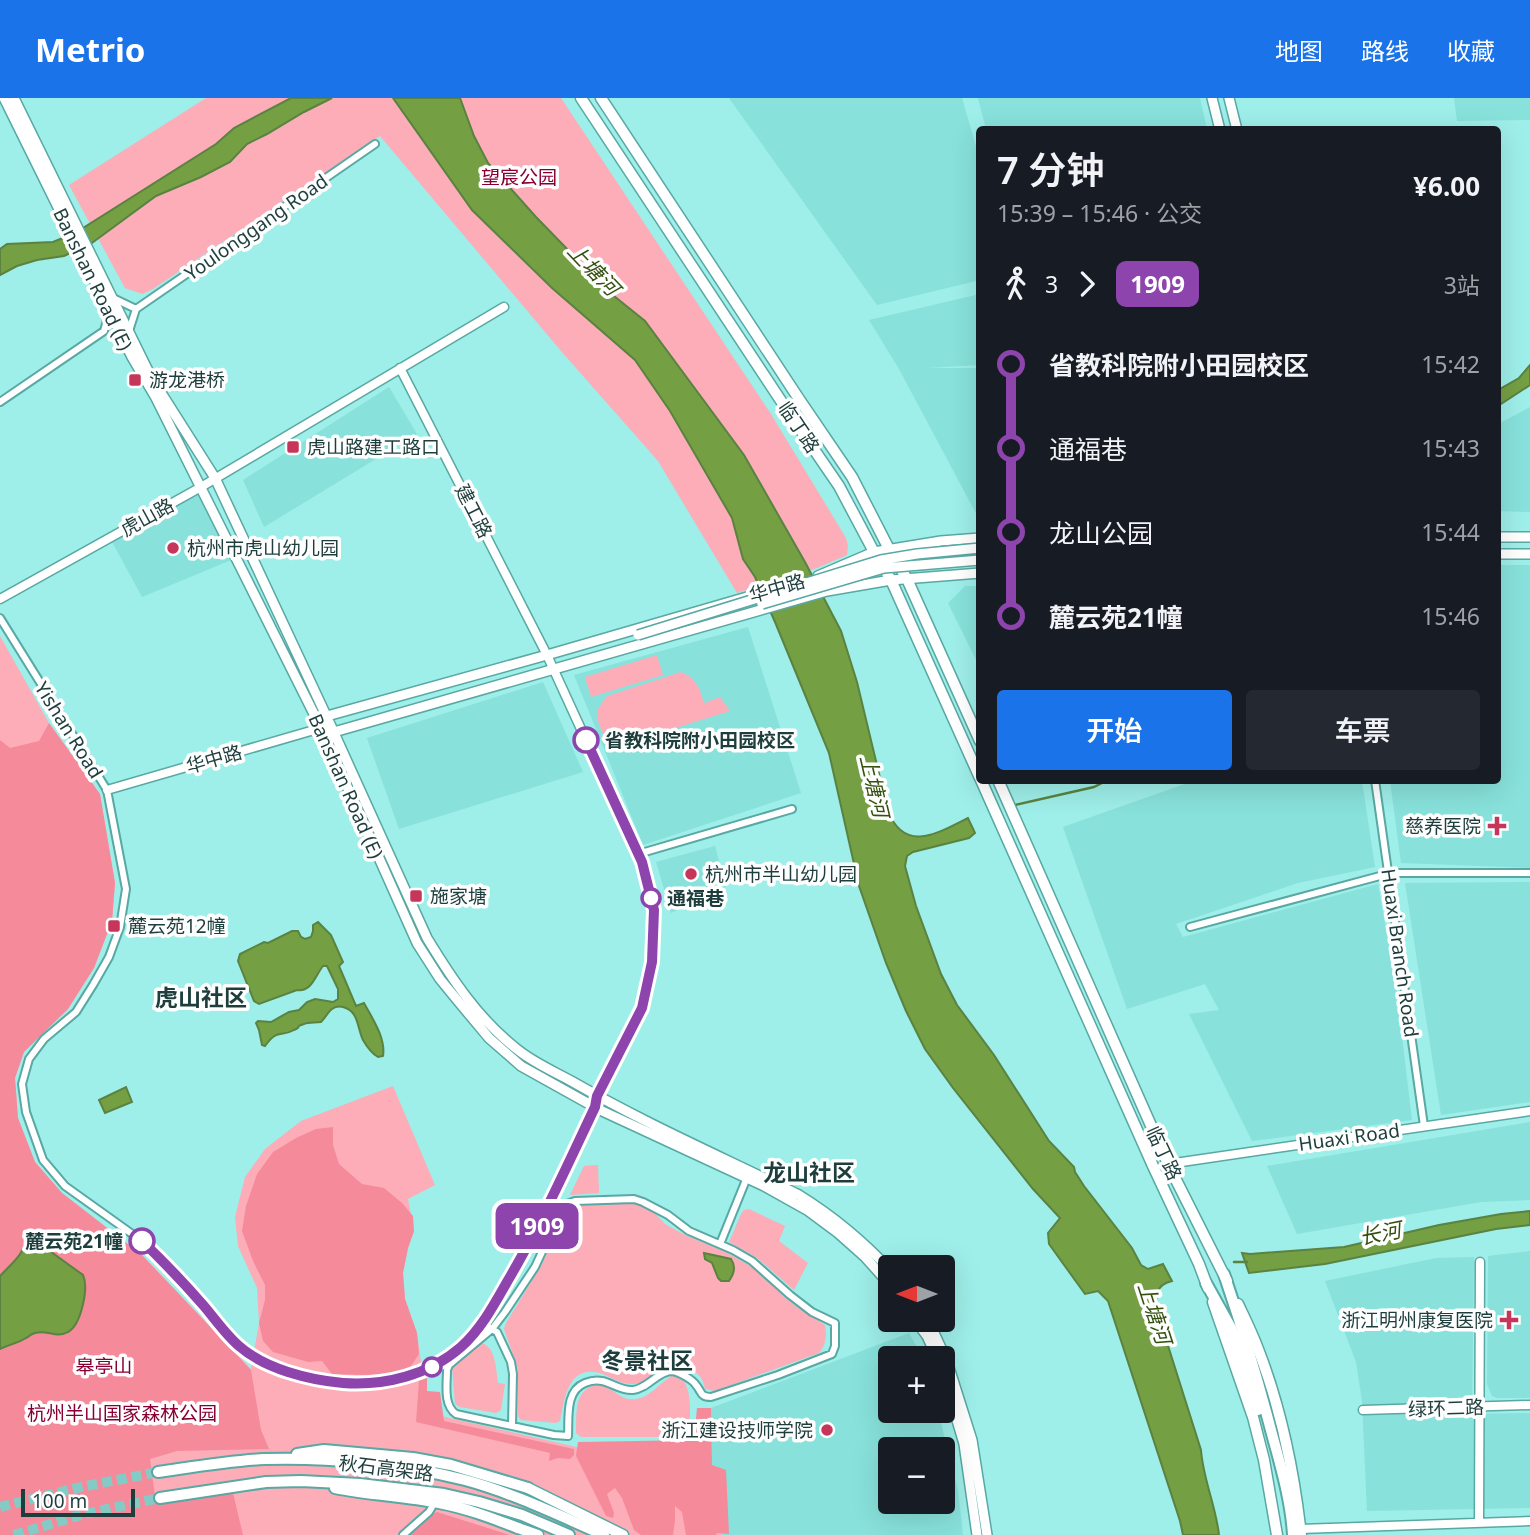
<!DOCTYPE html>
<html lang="zh">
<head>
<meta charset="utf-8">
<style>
  body { margin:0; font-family:"Noto Sans","Noto Sans SC",sans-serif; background:#242831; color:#f1f3f6; height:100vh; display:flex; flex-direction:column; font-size:26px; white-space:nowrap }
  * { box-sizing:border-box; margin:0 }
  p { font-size:23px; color:#9ea1a6 }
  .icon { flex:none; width:38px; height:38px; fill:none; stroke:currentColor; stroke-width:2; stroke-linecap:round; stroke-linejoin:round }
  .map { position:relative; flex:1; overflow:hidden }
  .panel { position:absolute; left:976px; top:28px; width:525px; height:658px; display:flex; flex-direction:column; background:#171b24; border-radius:7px; box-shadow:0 7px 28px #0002 }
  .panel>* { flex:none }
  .badge { padding:0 14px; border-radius:10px; font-size:24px; line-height:46px }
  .needle { width:46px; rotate:270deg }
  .controls { position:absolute; left:878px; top:1157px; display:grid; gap:14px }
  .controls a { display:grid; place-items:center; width:77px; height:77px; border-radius:7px; background:#171b24; box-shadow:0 7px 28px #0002; font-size:35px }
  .scale { position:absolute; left:21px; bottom:18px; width:114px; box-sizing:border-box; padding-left:7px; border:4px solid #1d3e3c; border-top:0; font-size:19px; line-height:24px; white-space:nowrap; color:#1d3e3c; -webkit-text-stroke:5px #fefefe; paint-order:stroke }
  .map>.badge { position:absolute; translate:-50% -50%; box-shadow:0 0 0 4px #fff }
  .legs { display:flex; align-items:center; gap:10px; height:77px; padding:0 21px; font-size:23px }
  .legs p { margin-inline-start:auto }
  .summary { display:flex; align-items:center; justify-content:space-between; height:119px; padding:0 21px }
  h1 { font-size:38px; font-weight:600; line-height:52px }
  .action { display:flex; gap:14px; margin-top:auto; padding:14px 21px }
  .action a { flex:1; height:80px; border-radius:7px; background:#1a73e8; color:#fff; font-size:28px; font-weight:600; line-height:80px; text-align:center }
  .action a+a { background:#242831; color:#f1f3f6 }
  ul { padding:0 21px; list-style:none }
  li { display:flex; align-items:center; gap:24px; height:84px; font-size:26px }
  li i { display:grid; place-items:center; width:10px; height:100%; margin:0 9px; background:currentColor }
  li i::after { content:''; width:18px; height:18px; margin:-9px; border:5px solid; border-radius:50%; background:#171b24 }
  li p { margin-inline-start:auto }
  li:first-child i { background:linear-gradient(#0000 50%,currentColor 0) }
  li:last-child i { background:linear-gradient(currentColor 50%,#0000 0) }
  header { display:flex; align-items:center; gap:42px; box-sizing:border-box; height:98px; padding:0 35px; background:#1a73e8; color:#fff }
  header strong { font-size:33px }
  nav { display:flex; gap:38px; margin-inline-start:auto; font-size:24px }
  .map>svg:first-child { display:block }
  .built { fill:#88e1db; fill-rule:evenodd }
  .green { fill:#fcadb8 }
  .forest { fill:#f58a9b }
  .water { fill:#749f43; stroke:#5a8241; stroke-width:2 }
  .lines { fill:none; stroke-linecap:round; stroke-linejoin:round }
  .stream { stroke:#5a8241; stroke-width:2.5 }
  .trunk-tunnel { stroke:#84cbc6; stroke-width:10; stroke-dasharray:10 5; stroke-linecap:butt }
  .minor-casing { stroke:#58a8a3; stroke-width:10 }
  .tertiary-casing { stroke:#58a8a3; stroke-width:11 }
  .secondary-casing { stroke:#58a8a3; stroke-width:12 }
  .primary-casing { stroke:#58a8a3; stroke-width:13 }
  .trunk-casing { stroke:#58a8a3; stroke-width:14 }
  .minor { stroke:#fff; stroke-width:6 }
  .tertiary { stroke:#fff; stroke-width:8 }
  .secondary { stroke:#fff; stroke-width:9 }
  .primary { stroke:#fff; stroke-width:10 }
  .trunk { stroke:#fff; stroke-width:10 }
  .secondary-bridge-casing { stroke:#58a8a3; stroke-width:12; stroke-linecap:butt }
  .secondary-bridge { stroke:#fff; stroke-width:9 }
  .line-1-casing { stroke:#fff; stroke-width:16 }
  .line-1 { stroke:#8e44ad; stroke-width:10 }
  .poi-dot { fill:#c5365a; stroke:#fefefe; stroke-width:2.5 }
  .stop-1-dot { fill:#fff; stroke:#8e44ad; stroke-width:3.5 }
  .labels { text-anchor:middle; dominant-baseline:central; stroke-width:7; stroke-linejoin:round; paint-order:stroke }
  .park-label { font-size:19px; fill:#880032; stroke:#fefefe }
  .street-label { font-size:19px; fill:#1d3e3c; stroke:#fefefe }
  .poi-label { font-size:19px; fill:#1d3e3c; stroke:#fefefe; text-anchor:start }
  .stop-label { font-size:19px; font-weight:bold; fill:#1d3e3c; stroke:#fefefe; text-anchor:start }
  .water-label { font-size:21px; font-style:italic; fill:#34500e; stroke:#fefefe }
  .quarter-label { font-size:23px; font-weight:bold; fill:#1d3e3c; stroke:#fefefe }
</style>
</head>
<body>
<header>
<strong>Metrio</strong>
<nav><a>地图</a><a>路线</a><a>收藏</a></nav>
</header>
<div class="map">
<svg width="1530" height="1437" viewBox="0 0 1530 1437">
  <rect width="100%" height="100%" fill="#9eeee9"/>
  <path class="built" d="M729,0H962L980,62V182L877,207Z
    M978,0H1200L1207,31H986Z
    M1454,0H1530V22L1457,23Z
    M980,196V267L926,270H980V421H979L899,271L869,222Z
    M389,289L417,336L264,429L243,382Z
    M1530,309V414L1498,413V326Z
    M201,389L236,460L142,499L110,440Z
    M1498,467H1530V770L1401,765L1390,683L1498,682Z
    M965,488H980V570L948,505Z
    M748,529L801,695L643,747L574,577Z
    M543,584L583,674L399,731L367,640Z
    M1193,683H1362L1375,769L1298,785L1176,826L1183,839L1378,786L1396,888L1412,1022L1252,1043L1189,916L1219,912L1205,886L1127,911L1063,729Z
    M715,748L726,789L671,815L656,764Z
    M1530,784V1004L1441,1017L1405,785Z
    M1530,1024V1102L1481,1104L1297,1136L1267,1068Z
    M1530,1153V1300H1497L1492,1298L1487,1286L1488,1158Z
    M1474,1159L1472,1316L1530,1315V1410L1367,1413L1362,1303L1356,1264L1325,1183L1436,1160Z
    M909,1235L923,1260H891V1312L938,1313L958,1392L963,1437H716L712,1368L711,1310ZM891,1351H943V1404H891Z"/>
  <path class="green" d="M206,0H561L771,316L846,440L848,448L847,457L817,470L737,495L658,363L561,253L380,38L153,191L142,196L125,190L69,87Z
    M0,538L49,625L100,696L115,785L112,823L94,870L68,911L24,954L15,980L18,1020L35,1064L62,1095L142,1157L251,1271L259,1225L257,1190L238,1148L235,1119L245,1079L265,1051L301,1023L393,988L435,1087L408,1101L414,1133L408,1150L403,1175L405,1201L417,1235L428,1315L720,1382L728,1408L722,1437H0Z
    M657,557L663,577L591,599L585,579Z
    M681,574C696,580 700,590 704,605L720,599L730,613L608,651L605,642L609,640L603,636L597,621L598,611L607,598Z
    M598,1067L599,1095L570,1097L584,1068Z
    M636,1104L651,1111L665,1126L687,1138L726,1154L752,1169L794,1207L825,1227C827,1238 826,1247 819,1255L715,1293L705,1291C703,1280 699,1275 689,1271C663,1261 657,1283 634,1286C622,1287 613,1280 603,1276C568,1265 565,1299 560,1323L556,1325L521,1322L518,1318V1271L504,1231L506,1225L542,1166L563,1117L570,1109L575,1107Z
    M749,1111L785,1128L779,1143L808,1165L794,1192L757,1160L729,1144L741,1116L744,1112Z
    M481,1245C496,1248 496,1272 498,1285L505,1286L501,1312L496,1315L460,1309L455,1306L452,1269Z
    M673,1277L682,1280C694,1297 689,1319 689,1339H581L576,1335C577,1320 573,1297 590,1289C595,1287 601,1286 606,1289C617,1294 622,1303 636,1301C651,1299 660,1284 673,1277Z"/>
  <path class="forest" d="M49,625L100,696L115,785L112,823L94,870L68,911L24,954L15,980L18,1020L35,1064L62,1095L142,1157L251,1272L261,1332L269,1351L177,1353L150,1361L156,1406L233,1395L243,1437H0V642L10,650L39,643Z
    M333,1029V1047L339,1066L362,1086L384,1090L402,1105L413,1118L414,1133L408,1150L403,1175L405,1201L417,1235L419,1256L407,1274L364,1277L332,1276L322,1263L308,1264L273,1254L263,1243L259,1225L265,1202V1187L253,1163L242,1133L246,1108L257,1076L273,1054L296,1040L316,1031Z
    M427,1280V1293L440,1294L444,1323L574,1351V1357L570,1361L558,1360L549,1363L550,1355L416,1324L419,1283Z
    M697,1310H711L712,1367L726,1372L729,1436L717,1435L716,1437H686L682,1414L675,1408V1422L673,1437H641L634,1432L622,1400L615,1390L607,1396L614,1415L613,1420L606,1418L576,1358L578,1344L694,1342Z
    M437,1414L510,1437H400L410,1427Z"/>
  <path class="water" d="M291,0H332L304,14L267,36L247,46L230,64L201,79L156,98L92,145L64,158L37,162L17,168L0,177V151L7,146L53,144L75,135L216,46L234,30Z
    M393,0H460L474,38L488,65L536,119L609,194L645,223L744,357L805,464L841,533L857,584L888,713C905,756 938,735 968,720L975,735L969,740L913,754L907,758L905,768L916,808L941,876L957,907L994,957L1049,1043L1074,1069L1075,1074L1084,1088L1132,1150L1141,1167L1148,1171L1163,1166L1172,1183C1154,1187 1155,1200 1158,1216L1201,1352C1203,1381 1216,1408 1219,1437H1183L1180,1423L1108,1203L1098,1193L1085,1196L1049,1146L1048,1135L1060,1120L1033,1091L953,990L925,951L906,913L886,865L859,788L829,655L775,524L755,479L743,461L732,420L670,313L635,262L552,190L472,112Z
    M1530,267V287L1498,308V292L1519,280Z
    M318,824L331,837L343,864L339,868L356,908L364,905C372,920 386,940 383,958L378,959C371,955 367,949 363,942C357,930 359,913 343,909C339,908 336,908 332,911C328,914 325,920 321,924C315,925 309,924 304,926C294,929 303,928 294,932C280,940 278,930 265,948L262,947L259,932L256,925L258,923L271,924L289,914L299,912L307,904L315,901L333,904L338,901V891L327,868H323C315,878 312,894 297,892L259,906L254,903L238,863L240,856L264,844L268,845L292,833H298L301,839L305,841L311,839L313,833V827Z
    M126,989L132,1004L105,1015L99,1002Z
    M1530,1113V1127L1496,1131L1325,1166L1249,1175L1242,1155L1250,1156L1344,1149L1439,1127L1501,1116Z
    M29,1138L83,1177C89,1190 81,1227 68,1234C56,1241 47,1231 35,1235C29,1237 32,1237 26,1240C18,1245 8,1247 0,1251V1178C11,1166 24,1157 27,1139Z
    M704,1155L731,1161C736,1168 734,1176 729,1183H721L718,1180L712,1165L705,1161Z"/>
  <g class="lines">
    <path class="stream" d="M1015,707L1094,689L1108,682
      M1234,1164H1247"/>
    <path class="trunk-tunnel" d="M0,1409L81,1389L158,1374
      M14,1437L84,1416L160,1400"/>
    <g class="minor-casing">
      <path id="minor" d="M113,200L136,211
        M129,233L136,211L375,46
        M0,304L104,233L109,215
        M0,520L107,692L126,791L120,829L109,859L93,887L76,914L44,941L29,961L22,986L26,1014L43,1062L65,1088L142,1143L174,1174L240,1249L269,1267L319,1283L361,1286L389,1283L432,1269L460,1250L478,1231L490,1214L517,1169L595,1009
        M1375,682L1424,1028
        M638,756L792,711
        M1190,829L1391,775H1530
        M634,1101L643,1104L668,1117L689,1133L733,1152L752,1163L790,1197L812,1214L835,1225V1248L832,1256L778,1277L711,1299C700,1299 702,1294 696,1287C692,1281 679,1274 672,1273C658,1273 647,1291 633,1292C621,1293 612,1285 602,1283C597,1282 590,1283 585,1285C565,1293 569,1319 568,1338L554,1337L456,1316C443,1307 447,1286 447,1272L449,1267L492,1231L505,1214L535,1169L562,1111L567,1106L575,1103Z
        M720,1146L748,1077
        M480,1228L488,1229L497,1234L511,1264L513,1276L512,1328
        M403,1437L429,1414L435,1404"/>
    </g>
    <g class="tertiary-casing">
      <path id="tertiary" d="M400,270L547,557L642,764L654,812L652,864L642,910L596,1003
        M0,501L201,389L504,209
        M107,692L321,630
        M1168,1066L1530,1013
        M1363,1312L1530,1307
        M1479,1425L1480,1164
        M1300,1431L1530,1423"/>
    </g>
    <g class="secondary-casing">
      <path id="secondary" d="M4,0L132,259L156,300L321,630L417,845L440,881L458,903L489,940L521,968L600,1012L764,1088L807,1112L838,1135L865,1159L891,1188
        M14,0L151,279L215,380L330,626L427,840C452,881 479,922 518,952C534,965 555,974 573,984C646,1026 724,1060 799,1097C833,1118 864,1144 891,1173
        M1212,0L1220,32
        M1229,0L1237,32
        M1498,439H1530
        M1498,456H1530
        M818,478L874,454L941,443L980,440
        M325,621L327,618L547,557L754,497
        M331,633L334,634L827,493L891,482L980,475
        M915,1222L927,1238L937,1260
        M928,1222L947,1263L972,1342L987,1437
        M943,1275L964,1346L977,1437"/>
    </g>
    <g class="primary-casing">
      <path id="primary" d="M581,0L787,312L839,388L874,454L891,482L980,680
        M601,0L799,301L852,379L889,451L907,481L980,643
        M981,682L1153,1068L1199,1166L1208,1190
        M998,682L1168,1066L1227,1183
        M1213,1204L1253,1319L1264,1362L1277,1437
        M1238,1206C1245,1221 1252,1235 1258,1251C1281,1310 1294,1374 1301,1437
        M528,1390L623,1437
        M518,1430L538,1437"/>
    </g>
    <g class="trunk-casing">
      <path id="trunk" d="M1224,1176C1242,1229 1258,1282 1272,1336C1281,1369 1291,1403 1293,1437
        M1206,1185L1231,1230L1258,1312
        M297,1356L324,1352L413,1360L451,1367L528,1390
        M158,1374C193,1369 228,1363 264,1361C328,1359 403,1366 465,1382C513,1395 558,1417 604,1437
        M335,1390C369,1397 404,1398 439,1405C466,1410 492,1420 518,1430
        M160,1400L266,1384L301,1383L360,1386L444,1396L479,1404L522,1417L569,1437"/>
    </g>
    <use href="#minor" class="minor"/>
    <use href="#tertiary" class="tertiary"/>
    <use href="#secondary" class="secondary"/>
    <use href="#primary" class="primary"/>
    <use href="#trunk" class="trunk"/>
    <g class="secondary-bridge-casing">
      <path id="secondary-bridge" d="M762,506L884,470L980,462
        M638,537L881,462L917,456L980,450"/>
    </g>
    <use href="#secondary-bridge" class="secondary-bridge"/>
  </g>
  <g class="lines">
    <g class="line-1-casing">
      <path id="line-1" d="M142,1143C164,1164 184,1185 204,1208C215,1221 226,1237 239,1248C265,1271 309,1282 343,1285C385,1288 429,1277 461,1249C481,1231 494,1207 507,1184C540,1128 567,1068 595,1009L597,998L642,910L652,864L654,812L642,764L586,642"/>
    </g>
    <use href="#line-1" class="line-1"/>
  </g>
  <g class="poi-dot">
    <rect x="128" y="275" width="14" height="14" rx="3.5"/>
    <rect x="286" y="342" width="14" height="14" rx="3.5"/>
    <circle cx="173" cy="450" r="7"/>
    <path d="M1493.5 717.5h7v7h7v7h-7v7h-7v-7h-7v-7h7z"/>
    <circle cx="691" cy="776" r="7"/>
    <rect x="409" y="791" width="14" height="14" rx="3.5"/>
    <rect x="107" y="821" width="14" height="14" rx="3.5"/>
    <path d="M1505.5 1211.5h7v7h7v7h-7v7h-7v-7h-7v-7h7z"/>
    <circle cx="827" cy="1332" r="7"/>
  </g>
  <g class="stop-1-dot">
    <circle cx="586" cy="642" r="12"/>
    <circle cx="651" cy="800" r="9"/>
    <circle cx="142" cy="1143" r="12"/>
    <circle cx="432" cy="1269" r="9"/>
  </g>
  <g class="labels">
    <g class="park-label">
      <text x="519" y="79">望宸公园</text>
      <text x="104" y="1268">皋亭山</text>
      <text x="122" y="1315">杭州半山国家森林公园</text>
    </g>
    <g class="street-label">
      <text transform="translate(256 129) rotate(-35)">Youlonggang Road</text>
      <text transform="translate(93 181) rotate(64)">Banshan Road (E)</text>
      <text transform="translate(799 329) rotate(56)">临丁路</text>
      <text transform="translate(474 413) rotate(63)">建工路</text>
      <text transform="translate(147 419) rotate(-29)">虎山路</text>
      <text transform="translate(777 490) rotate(-16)">华中路</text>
      <text transform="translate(69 632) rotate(58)">Yishan Road</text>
      <text transform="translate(214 661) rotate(-16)">华中路</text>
      <text transform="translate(346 688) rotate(66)">Banshan Road (E)</text>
      <text transform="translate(1400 855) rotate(82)">Huaxi Branch Road</text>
      <text transform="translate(1349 1039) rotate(-8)">Huaxi Road</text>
      <text transform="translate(1164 1055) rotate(65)">临丁路</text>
      <text transform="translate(1446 1310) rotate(-2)">绿环二路</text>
      <text transform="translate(386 1370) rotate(7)">秋石高架路</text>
    </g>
    <g class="poi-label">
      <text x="149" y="282">游龙港桥</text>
      <text x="307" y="349">虎山路建工路口</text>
      <text x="187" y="450">杭州市虎山幼儿园</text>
      <text x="1481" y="728" text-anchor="end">慈养医院</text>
      <text x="705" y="776">杭州市半山幼儿园</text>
      <text x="430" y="798">施家塘</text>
      <text x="128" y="828">麓云苑12幢</text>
      <text x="1493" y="1222" text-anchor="end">浙江明州康复医院</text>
      <text x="813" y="1332" text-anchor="end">浙江建设技师学院</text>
    </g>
    <g class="stop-label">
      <text x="605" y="642">省教科院附小田园校区</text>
      <text x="667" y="800">通福巷</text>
      <text x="123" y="1143" text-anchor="end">麓云苑21幢</text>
    </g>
    <g class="water-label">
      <text transform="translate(594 171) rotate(46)">上塘河</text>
      <text transform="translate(875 688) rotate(77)">上塘河</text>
      <text transform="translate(1380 1135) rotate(-11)">长河</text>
      <text transform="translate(1155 1215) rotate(72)">上塘河</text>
    </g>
    <g class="quarter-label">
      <text x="201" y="899">虎山社区</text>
      <text x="809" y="1074">龙山社区</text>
      <text x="647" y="1262">冬景社区</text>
    </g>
  </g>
</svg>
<div class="controls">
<a><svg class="needle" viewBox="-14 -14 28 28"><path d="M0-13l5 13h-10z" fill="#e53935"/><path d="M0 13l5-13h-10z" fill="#9ea1a6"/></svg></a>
<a>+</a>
<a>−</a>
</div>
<div class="scale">100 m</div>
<b class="badge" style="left:537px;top:1128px;background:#8e44ad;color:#fff">1909</b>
<section class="panel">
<div class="summary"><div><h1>7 分钟</h1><p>15:39 – 15:46 · 公交</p></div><b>¥6.00</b></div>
<div class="legs"><svg class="icon" aria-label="walk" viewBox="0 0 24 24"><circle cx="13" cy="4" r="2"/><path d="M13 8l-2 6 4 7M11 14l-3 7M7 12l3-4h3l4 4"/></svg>3<svg class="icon" aria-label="forward" viewBox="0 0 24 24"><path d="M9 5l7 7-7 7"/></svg><b class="badge" style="background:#8e44ad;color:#fff">1909</b><p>3站</p></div>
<ul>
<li><i style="color:#8e44ad"></i><b>省教科院附小田园校区</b><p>15:42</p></li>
<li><i style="color:#8e44ad"></i><span>通福巷</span><p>15:43</p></li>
<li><i style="color:#8e44ad"></i><span>龙山公园</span><p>15:44</p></li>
<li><i style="color:#8e44ad"></i><b>麓云苑21幢</b><p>15:46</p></li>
</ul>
<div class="action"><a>开始</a><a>车票</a></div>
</section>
</div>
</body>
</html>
